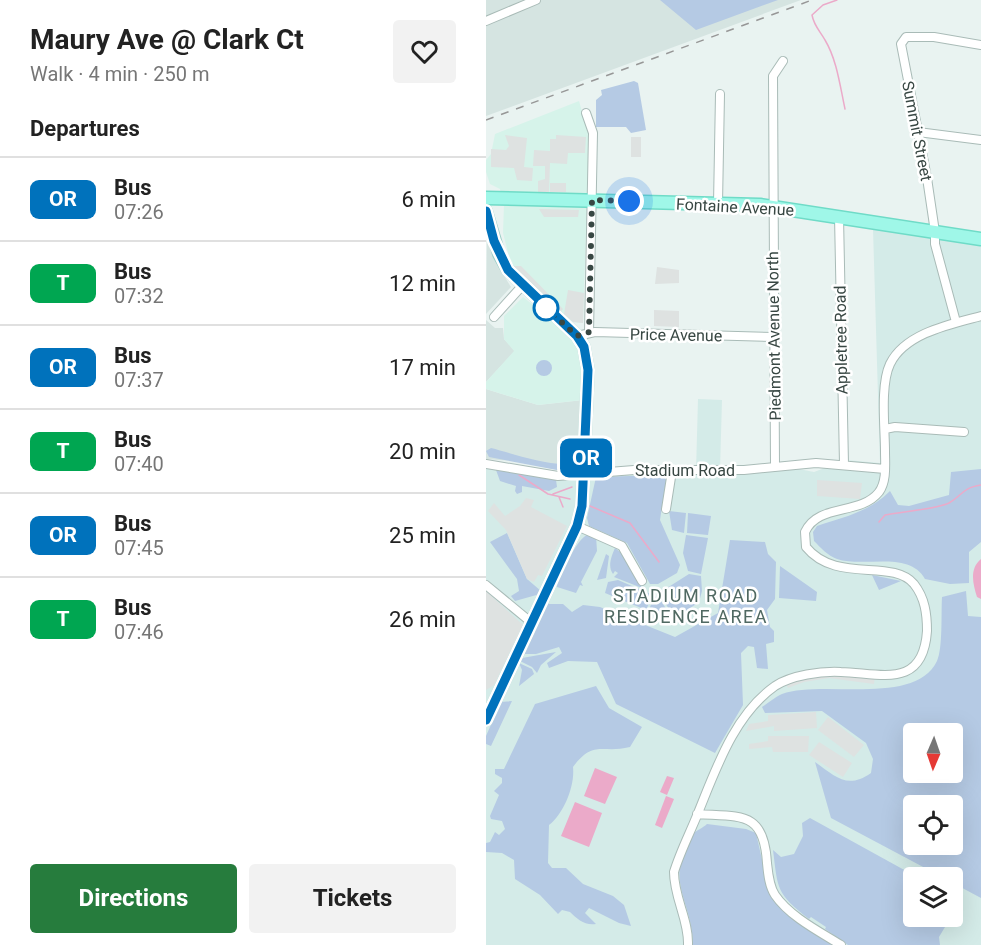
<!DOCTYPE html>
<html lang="en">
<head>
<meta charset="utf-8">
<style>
  body { margin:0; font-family:Roboto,sans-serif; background:#f2f2f2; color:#222; height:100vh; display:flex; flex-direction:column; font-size:22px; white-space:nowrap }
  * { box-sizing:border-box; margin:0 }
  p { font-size:20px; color:#767676 }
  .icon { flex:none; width:33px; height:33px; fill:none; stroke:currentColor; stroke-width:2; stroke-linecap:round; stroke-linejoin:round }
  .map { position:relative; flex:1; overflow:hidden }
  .sheet { display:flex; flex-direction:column; background:#fff; width:486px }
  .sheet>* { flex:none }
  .badge { padding:0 12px; border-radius:9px; font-size:21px; line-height:39px }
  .needle { width:39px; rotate:182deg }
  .controls { position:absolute; left:417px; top:723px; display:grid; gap:12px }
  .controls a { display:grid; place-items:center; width:60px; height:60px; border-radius:6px; background:#fff; box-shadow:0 6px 24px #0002; font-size:30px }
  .you { position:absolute; width:30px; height:30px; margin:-15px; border:4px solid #fff; border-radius:50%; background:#1a73e8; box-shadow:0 0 0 9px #1a73e833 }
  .map>.badge { position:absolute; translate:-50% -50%; box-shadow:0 0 0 3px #fff }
  h2 { padding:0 30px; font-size:22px; line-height:54px }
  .round { display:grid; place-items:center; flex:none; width:63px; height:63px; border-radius:6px; background:#f2f2f2 }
  .summary { display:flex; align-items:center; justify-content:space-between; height:102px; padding:0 30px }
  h1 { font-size:28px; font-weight:700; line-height:45px }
  .action { display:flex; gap:12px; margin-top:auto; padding:12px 30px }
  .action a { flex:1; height:69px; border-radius:6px; background:#267c3d; color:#fff; font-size:24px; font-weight:700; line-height:69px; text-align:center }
  .action a+a { background:#f2f2f2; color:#222 }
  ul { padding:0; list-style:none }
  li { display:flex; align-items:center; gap:18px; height:84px; padding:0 30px; border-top:2px solid #e0e0e0 }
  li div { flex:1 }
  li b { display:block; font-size:22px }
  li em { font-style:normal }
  li .badge { min-width:66px; font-weight:700; text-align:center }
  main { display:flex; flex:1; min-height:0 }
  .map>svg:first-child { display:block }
  .residential { fill:#d5e4e1 }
  .commercial { fill:#d6f3ea }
  .education { fill:#d4ebe8; fill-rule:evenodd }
  .green { fill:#b5cae4; fill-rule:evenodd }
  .parking { fill:#dee2e1 }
  .water { fill:#ebaac9 }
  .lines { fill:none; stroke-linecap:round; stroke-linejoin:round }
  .stream { stroke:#ebaac9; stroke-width:1.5 }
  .minor-casing { stroke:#a9bbb7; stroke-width:10 }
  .secondary-casing { stroke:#9acdc6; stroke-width:14 }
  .primary-casing { stroke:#6fdbc7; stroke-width:15 }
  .minor { stroke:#fff; stroke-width:8 }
  .secondary { stroke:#ccfbf5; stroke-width:10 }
  .primary { stroke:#9ff7e8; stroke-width:12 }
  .rail { stroke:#979797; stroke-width:1.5; stroke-dasharray:8 8; stroke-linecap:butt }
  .line-casing { stroke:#fff; stroke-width:14 }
  .line { stroke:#0072bc; stroke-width:9 }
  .walk { stroke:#384743; stroke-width:6; stroke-dasharray:0 10.8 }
  .stop-dot { fill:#fff; stroke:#0072bc; stroke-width:3 }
  .labels { text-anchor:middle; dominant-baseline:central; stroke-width:5; stroke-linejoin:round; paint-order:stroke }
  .street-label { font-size:16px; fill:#384743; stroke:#fff }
  .neighbourhood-label { font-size:18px; letter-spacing:1.5px; fill:#506962; stroke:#fff }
</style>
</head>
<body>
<main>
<section class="sheet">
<div class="summary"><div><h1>Maury Ave @ Clark Ct</h1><p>Walk · 4 min · 250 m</p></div><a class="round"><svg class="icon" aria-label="heart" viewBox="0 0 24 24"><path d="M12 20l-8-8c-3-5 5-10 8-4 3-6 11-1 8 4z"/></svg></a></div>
<h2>Departures</h2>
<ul>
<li><span class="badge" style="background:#0072bc;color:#fff">OR</span><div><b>Bus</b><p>07:26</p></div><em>6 min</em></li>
<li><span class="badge" style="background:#00a651;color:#fff">T</span><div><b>Bus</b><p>07:32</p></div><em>12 min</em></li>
<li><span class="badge" style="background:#0072bc;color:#fff">OR</span><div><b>Bus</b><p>07:37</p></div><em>17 min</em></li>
<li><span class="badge" style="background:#00a651;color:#fff">T</span><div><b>Bus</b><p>07:40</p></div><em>20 min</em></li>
<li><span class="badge" style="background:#0072bc;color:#fff">OR</span><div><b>Bus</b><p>07:45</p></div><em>25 min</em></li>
<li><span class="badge" style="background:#00a651;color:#fff">T</span><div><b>Bus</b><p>07:46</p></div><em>26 min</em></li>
</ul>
<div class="action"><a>Directions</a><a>Tickets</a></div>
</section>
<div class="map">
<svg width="495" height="945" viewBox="0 0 495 945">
  <rect width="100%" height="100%" fill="#e9f3f1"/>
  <path class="residential" d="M0,0H315L0,116Z
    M1,235L9,261L25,287L0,314Z
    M0,320L9,328H17L18,339L29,351L0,382Z
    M0,389L52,405L97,400L95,465L84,470H72L28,461L0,459Z"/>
  <path class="commercial" d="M93,101L103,136L97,323L87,322L26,268L17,233L18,204L14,189L4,184L0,172V160L5,154L9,134Z
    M37,297L90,339L97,355V400L52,405L0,389V382L28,351L18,339V316Z"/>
  <path class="education" d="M387,229L495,243V945H0V463L62,474L210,471L212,399L236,400L234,470L242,471L243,475L313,469L328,472L360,460L394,463ZM428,734H466V772H428ZM428,806H466V844H428ZM428,878H466V916H428Z"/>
  <path class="green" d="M174,0H292L210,30Z
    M148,81L152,83L160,130L145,133L140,127H110V100L116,95L115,90Z
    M50 368a8 8 0 1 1 16 0a8 8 0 1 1-16 0Z
    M5,448C29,454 74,471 95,461L93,469L71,470L3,457L0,451Z
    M495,469V542L483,552V583L464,584L439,579C423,550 378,568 351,559C342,556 334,547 328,541L327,532L331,526C358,517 383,512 404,491L412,505L423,506L463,495L465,472Z
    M10,470H21L70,480L71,487L63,491L36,486V492L31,494L29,491L30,486L14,481Z
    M177,475L180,480L174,520L194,565L191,573L172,584H164L141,543L103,526L101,518L110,477Z
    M183,511L200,513L198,533L186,530Z
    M202,513L225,516L222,535L201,533Z
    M21,533L41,579L55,591L54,594L29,601L25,596L33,591L31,579L4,542Z
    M101,535L110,536L111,551L95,582L97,586L94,585L90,593L71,587C71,577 92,538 101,535Z
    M200,535L222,538L215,574L202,571L197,553Z
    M244,540L279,542L282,554L290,562L289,599L281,610L284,627L288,631V642L280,644L282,669L271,668L268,647L262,646L255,653L257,705L229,753L130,704L111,662L82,661L63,668L61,663L76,653L73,647L50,654H37L62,604H77L86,612L97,605L114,607L189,637L232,613Z
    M129,548L138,555L156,588L128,577L132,573L129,571L127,574C121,566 126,555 129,548Z
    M120,554L123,556L120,578L111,580Z
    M294,566L331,592L330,601L293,598Z
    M203,574L215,576L216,591L213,602L197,613L186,614L173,593Z
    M386,575L415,581L393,590Z
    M132,580L167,595L160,610L119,593L122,582Z
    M480,591L482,616L495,617V898L467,883L466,878L456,877L345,818L329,762C349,776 361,790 385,773L387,759L380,743L336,711L279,713L276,707C282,703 289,697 296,694C336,679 429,707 451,661C457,648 455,612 456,597ZM428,734H466V772H428ZM428,806H466V844H428Z
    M168,596L173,598L185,616H195L188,620L163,610Z
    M70,652L55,665L51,673L46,667L34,661L36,658Z
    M33,663L46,669L48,674L33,686L36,670Z
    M110,686L123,708L156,727L144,747C116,754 108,739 87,767C89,786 78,813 63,825L62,863L66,868H80L97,884L127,896L138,905L145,926L133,923L103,908L99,913L110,924C99,926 91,919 84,912L76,910L72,914L54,895L29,879L28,860L16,853L0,852V843L4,842L9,832L13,835L19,829L16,821L5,819L4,816L13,795L8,791L16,783V778L9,774V769H18L49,704Z
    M26,701L5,746L0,744V736L15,702Z
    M324,818L431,877L428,878V916L465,917L453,937L454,945H362L339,929L340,927L325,917L323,919C290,893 292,890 287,850L295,857L308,854L317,836L316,823Z
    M221,824L260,829L270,833L284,895L292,905L350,945H207C207,903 177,879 206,835C209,831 217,828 221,824Z"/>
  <path class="parking" d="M19,135L41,138L38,167L47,168L46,181L31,180L28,168L5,167V149L20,150L23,146Z
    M70,135L100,137L99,153H82L81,164L64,163L63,192H52V181L59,179V166H47L48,150L64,151V139H70Z
    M145,137H155V157H145Z
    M64,183H80V192H64Z
    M53,209L93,210L92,217H58Z
    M25,266H35L77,309L73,314Z
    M171,267L193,270V283L169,284Z
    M82,290L98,293L97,323L87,322L78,314Z
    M168,310L193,311V327L168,326Z
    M331,480L376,483L374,499L331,496Z
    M40,498L48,500L45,507L81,526L56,576L52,575L48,582L41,579L20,530L2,511L8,503L19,516L34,506Z
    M0,591L37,625L8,685L0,690Z
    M324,674L389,676L388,684L343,678L318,682L302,688L299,682Z
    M330,712L331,728L288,731V726L260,731L263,724L282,721V715Z
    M342,717L378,745L368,757L332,730Z
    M282,736H323L322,752H287L286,747L263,749V744L282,741Z
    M333,742L366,763L357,777L323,755Z"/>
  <path class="water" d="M495,559V599L491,597C487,584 483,569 495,559Z
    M109,768L131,777L119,804L98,796Z
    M181,776L188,778L181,795L174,792Z
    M180,796L188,799L176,828L169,825Z
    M89,802L116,813L103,847L75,836Z"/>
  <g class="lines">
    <path class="stream" d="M351,0L337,5L326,15C328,26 334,31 339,40C351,60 354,86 359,109
      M33,475L62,494L84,499
      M67,494L86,487
      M73,497L77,507
      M104,506L144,523L173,562
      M393,522L399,515C414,512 451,509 463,503C478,494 476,488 495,485"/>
    <g class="minor-casing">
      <path id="minor" d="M0,21L50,0
        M100,113L107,133L103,332
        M432,132L495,140
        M232,204L234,94
        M353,216L358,464
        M8,317L36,286
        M470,322L449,244V232L441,178L415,44L420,37H448L495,45
        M91,336L109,332L289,337
        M399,429L409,427L478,432
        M0,464L72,476L148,470H258L330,463L399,469
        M289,466L287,76L297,61
        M180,509L186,471
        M91,526L136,546L156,581
        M0,585L46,623
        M211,814C256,817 278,811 281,863C282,873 283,886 289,895C303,916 334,932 355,945
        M202,945C203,920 188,898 188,872C194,852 204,833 212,813C230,769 248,715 289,686C306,675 335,671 355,672C394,673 437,690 441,631C441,614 439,598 428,584C406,558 350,584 320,547L319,532C332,503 374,516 393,492C401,481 399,464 399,451C399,428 394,385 404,364C419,333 465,324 495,316"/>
    </g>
    <g class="secondary-casing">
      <path id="secondary" d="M0,211L13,254L22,270L91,336L98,347L102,370L96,506L91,526L0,720"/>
    </g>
    <g class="primary-casing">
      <path id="primary" d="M0,198L274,205L495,239"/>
    </g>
    <use href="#minor" class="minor"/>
    <use href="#secondary" class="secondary"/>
    <use href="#primary" class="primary"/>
    <path class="rail" d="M0,120L326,0"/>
  </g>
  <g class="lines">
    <g class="line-casing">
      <path id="line" d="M0,211L8,241L22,270L91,336L98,347L102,370L96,506L91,526L0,720"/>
    </g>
    <use href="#line" class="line"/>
    <path class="walk" d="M60,308L91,336L103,332L106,200L143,201"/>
  </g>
  <circle class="stop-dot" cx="60" cy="308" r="12"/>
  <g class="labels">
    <g class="street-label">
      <text transform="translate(431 131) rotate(79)">Summit Street</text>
      <text transform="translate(249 207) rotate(3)">Fontaine Avenue</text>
      <text transform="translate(190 335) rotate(1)">Price Avenue</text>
      <text transform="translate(288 336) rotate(-91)">Piedmont Avenue North</text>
      <text transform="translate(355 340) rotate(-91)">Appletree Road</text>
      <text x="199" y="470">Stadium Road</text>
    </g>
    <g class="neighbourhood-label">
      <text x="200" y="595">STADIUM ROAD<tspan x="200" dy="21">RESIDENCE AREA</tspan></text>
    </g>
  </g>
</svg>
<div class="controls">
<a><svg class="needle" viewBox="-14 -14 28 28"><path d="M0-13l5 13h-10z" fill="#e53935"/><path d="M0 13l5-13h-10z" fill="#767676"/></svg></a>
<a><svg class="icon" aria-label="locate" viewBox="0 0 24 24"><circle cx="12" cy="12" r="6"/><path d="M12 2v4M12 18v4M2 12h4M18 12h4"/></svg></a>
<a><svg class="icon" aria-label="layers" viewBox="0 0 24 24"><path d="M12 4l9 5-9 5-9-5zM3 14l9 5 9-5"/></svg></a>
</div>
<div class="you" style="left:143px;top:201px"></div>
<b class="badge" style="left:100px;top:458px;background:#0072bc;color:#fff">OR</b>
</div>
</main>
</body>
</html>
